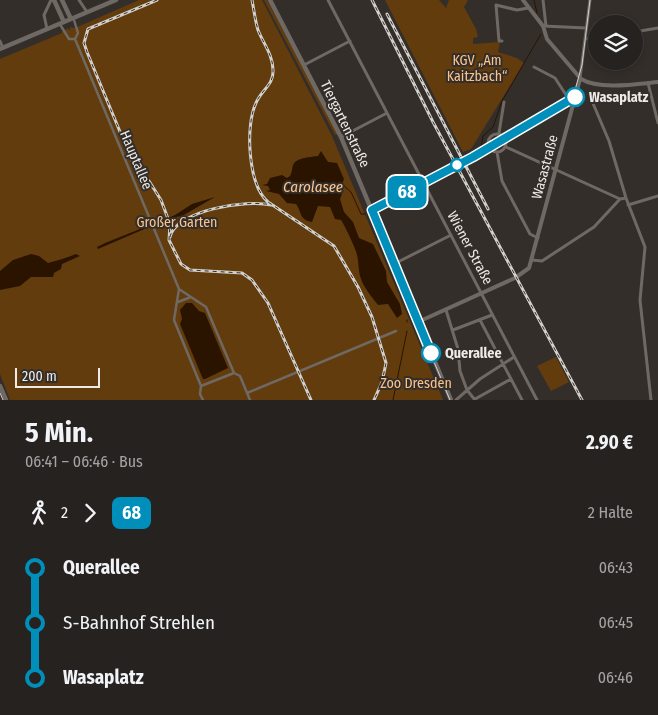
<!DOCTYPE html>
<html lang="de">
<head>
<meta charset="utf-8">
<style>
  body { margin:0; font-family:"Fira Sans Condensed",sans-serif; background:#322f2d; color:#f1f3f6; height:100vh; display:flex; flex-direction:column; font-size:19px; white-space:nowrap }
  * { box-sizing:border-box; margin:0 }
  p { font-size:16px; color:#a4a4a5 }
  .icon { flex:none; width:28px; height:28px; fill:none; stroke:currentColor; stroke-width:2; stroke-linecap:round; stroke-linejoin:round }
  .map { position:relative; height:400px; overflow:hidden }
  .details { display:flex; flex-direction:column; background:#262220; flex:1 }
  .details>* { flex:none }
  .badge { padding:0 10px; border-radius:8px; font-size:18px; line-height:32px }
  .buttons { position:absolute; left:588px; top:15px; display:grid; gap:10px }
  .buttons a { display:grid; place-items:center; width:55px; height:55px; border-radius:50%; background:#262220; box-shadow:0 2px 8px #0003,0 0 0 1px #423f3e; font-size:25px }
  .scale { position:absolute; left:15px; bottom:12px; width:85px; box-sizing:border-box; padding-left:5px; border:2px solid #edeae7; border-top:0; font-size:14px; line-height:18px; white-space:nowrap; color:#edeae7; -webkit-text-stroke:4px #332e2a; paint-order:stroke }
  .map>.badge { position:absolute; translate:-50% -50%; box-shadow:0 0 0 2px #fff }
  .legs { display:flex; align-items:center; gap:8px; height:55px; padding:0 25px; font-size:16px }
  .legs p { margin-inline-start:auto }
  .overview { display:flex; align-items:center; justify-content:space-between; height:85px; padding:0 25px }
  h1 { font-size:28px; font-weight:700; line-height:38px }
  ul { padding:0 25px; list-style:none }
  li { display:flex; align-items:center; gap:18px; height:55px; font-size:19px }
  li i { display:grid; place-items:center; width:8px; height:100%; margin:0 6px; background:currentColor }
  li i::after { content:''; width:12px; height:12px; margin:-6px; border:4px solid; border-radius:50%; background:#262220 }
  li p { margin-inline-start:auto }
  li:first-child i { background:linear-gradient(#0000 50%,currentColor 0) }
  li:last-child i { background:linear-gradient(currentColor 50%,#0000 0) }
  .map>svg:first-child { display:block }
  .green { fill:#633c0e }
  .water { fill:#2a1400 }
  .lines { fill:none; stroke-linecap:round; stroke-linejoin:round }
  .stream { stroke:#2a1400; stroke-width:1 }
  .pedestrian { stroke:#6f6964; stroke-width:2.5 }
  .minor { stroke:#6f6964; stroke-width:3 }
  .tertiary { stroke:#6f6964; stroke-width:4 }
  .secondary { stroke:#6f6964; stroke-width:4.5 }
  .tram { stroke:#d3d0cc; stroke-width:1 }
  .rail-casing { stroke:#d3d0cc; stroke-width:3 }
  .rail { stroke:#332e2a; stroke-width:1; stroke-dasharray:4; stroke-linecap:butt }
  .line-1-casing { stroke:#fff; stroke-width:11 }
  .line-1 { stroke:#008fba; stroke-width:8 }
  .stop-1-dot { fill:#fff; stroke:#008fba; stroke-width:2.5 }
  .labels { text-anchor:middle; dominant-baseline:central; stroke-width:4; stroke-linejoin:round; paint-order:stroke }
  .park-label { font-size:14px; fill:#fbc48e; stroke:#332e2a }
  .stop-label { font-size:14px; font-weight:bold; fill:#edeae7; stroke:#332e2a; text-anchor:start }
  .street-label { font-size:14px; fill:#edeae7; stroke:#332e2a }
  .water-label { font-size:15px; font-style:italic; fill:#fdc690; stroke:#332e2a }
</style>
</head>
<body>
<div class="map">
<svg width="658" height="400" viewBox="0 0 658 400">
  <rect width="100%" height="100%" fill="#332e2a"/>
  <path class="green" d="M139,0H262L332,136L443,400H10L0,374V59L62,33V31L64,32L67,28L70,30V27L75,28Z
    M264,0H267L338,134L335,135Z
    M385,0H439L446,8L449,0H468L464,7L476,29L478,37L473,38V44L500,42L498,52L517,58L524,63L471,149L463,152Z
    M556,357L569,382L551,391L537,366Z"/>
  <path class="water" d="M321,151L328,162L337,163L344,179L340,190L342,194L340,199L344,212L353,222L359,238L373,244L386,271L387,282L400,304L402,314L397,318L388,304L378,305C372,297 364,288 361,279C358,271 359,263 357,255C357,251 343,222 341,220L335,219L330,207L318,206L312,222C299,220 302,212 296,204L287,203L279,194L266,191L270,190L268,186L262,185L267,184L270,178L282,175L287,178L290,176C292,173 292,168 293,165C297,157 312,157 318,156Z
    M215,197L182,216L170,218L98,249L97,247L105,243L175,215L192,204Z
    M31,254L39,256L48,263C58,260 66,258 76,254L80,256L62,264L61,269L54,273L53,277H31L20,286L0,290V271L13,260Z
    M186,303H192L199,311L205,313L228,368L205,379H203L180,324L182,319L180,310Z"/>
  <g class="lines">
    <path class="stream" d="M534,0L537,13
      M481,147L483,136L493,127L502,101L541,34
      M342,184L351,192L361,214H365
      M407,322V320
      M393,400L407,331"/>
    <path class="pedestrian" d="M74,20L78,33L75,39
      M61,26L69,39H75
      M75,39L179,289L174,320L201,386L200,394L203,400
      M179,289L206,307L234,373L240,376L250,400
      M178,302L191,297
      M201,386L234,373
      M247,393L396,331"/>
    <path class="minor" d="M79,0L87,12
      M328,0L537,400
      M543,0L546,26
      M496,5L499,41H502
      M496,5L517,10L528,8
      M543,26L586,28
      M47,29L44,15L51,0
      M634,32L658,28
      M585,39L596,37
      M0,41L3,48
      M304,65L350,41
      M534,67L555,78L570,101
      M580,78L590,0
      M648,83L658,123
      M589,94L609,141L626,198L645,247L640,300L651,400
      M499,133L504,102
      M488 143a9 9 0 1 1 18 0a9 9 0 1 1-18 0Z
      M341,137L387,113
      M505,138L575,99
      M506,147L620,199L626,198
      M497,152L502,181L530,234L538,238
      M628,205L658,196
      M372,209L424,183
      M532,260L542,261L594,227L620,199
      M394,264L451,235
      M446,310L458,349L460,371L467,390L475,400
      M480,320L522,400
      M453,330L492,315
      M475,399L511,379
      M456,400L480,379L514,357"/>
    <path class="tertiary" d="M523,0L543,26L547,39L581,79C599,90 637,84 658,82
      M418,322L515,278L529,268L580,79"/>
    <path class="secondary" d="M54,0L64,22
      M62,0L71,19
      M270,0L341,137L451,400
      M0,49L116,0
      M0,386L6,400"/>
    <path class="tram" d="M0,393L3,400
      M450,400L374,218V212L380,204L489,147L573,97L582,65L590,0"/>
    <g class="rail-casing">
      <path id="rail" d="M157,0L88,29L84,43L87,52L135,168L149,181L161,200L170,224L169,240L181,264L190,270L242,273L252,280L268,303L311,400
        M252,0C254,10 255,20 258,30C263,43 273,55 273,70C274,85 261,90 256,103C245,126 248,185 268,202L334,246L358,287L372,317L386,363L382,382L374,400
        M372,0L433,122L582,400
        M387,14L488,209
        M170,237C176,210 248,199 271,205"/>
    </g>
    <use href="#rail" class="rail"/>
  </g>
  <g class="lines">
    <g class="line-1-casing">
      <path id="line-1" d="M431,353L372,210L473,157L575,97"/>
    </g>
    <use href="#line-1" class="line-1"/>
  </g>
  <g class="stop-1-dot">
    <circle cx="575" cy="97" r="9"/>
    <circle cx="457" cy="165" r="6"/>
    <circle cx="431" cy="353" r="9"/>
  </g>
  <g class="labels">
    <g class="park-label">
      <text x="477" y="60">KGV „Am<tspan x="477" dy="16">Kaitzbach“</tspan></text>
      <text x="177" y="222">Großer Garten</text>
      <text x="416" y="383">Zoo Dresden</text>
    </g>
    <g class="stop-label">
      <text x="589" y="97">Wasaplatz</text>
      <text x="445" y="353">Querallee</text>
    </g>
    <g class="street-label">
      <text transform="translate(345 124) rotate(64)">Tiergartenstraße</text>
      <text transform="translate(136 160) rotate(67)">Hauptallee</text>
      <text transform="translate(545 167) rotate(-75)">Wasastraße</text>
      <text transform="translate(470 248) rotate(62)">Wiener Straße</text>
    </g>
    <g class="water-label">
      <text x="313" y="187">Carolasee</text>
    </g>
  </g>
</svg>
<div class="buttons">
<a><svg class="icon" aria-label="layers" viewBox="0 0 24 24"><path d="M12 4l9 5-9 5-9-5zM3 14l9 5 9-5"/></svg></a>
</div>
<div class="scale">200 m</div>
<b class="badge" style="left:407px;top:192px;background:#008fba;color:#fff">68</b>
</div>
<section class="details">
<div class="overview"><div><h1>5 Min.</h1><p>06:41 – 06:46 · Bus</p></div><b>2.90 €</b></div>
<div class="legs"><svg class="icon" aria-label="walk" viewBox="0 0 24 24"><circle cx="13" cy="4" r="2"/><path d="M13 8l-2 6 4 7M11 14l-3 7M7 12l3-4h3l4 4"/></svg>2<svg class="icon" aria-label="forward" viewBox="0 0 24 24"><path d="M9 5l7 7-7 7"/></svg><b class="badge" style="background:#008fba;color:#fff">68</b><p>2 Halte</p></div>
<ul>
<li><i style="color:#008fba"></i><b>Querallee</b><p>06:43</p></li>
<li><i style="color:#008fba"></i><span>S-Bahnhof Strehlen</span><p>06:45</p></li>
<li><i style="color:#008fba"></i><b>Wasaplatz</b><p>06:46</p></li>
</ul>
</section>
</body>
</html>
